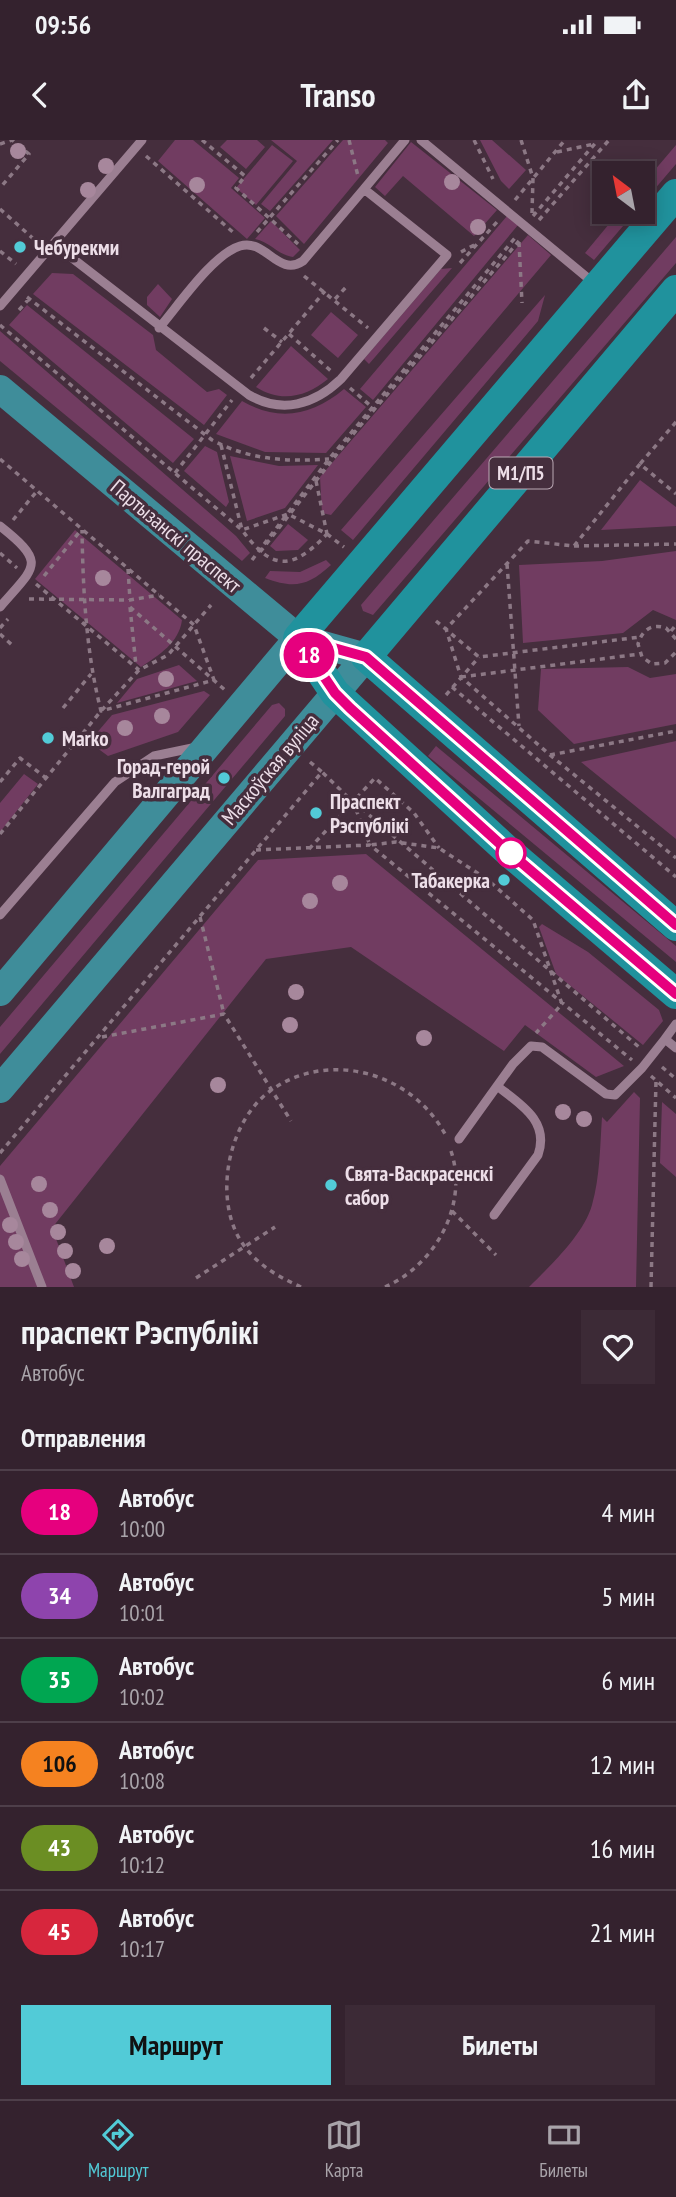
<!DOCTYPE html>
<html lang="ru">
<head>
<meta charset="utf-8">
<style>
  body { margin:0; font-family:"PT Sans Narrow",sans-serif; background:#3c2a36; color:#f1f3f6; height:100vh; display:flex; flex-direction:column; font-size:26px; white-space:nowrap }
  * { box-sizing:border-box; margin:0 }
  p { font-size:23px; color:#a9a4aa }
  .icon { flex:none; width:38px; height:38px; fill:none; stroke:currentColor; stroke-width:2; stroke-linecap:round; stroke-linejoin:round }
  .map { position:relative; height:1147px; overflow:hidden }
  .sheet { display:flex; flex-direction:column; background:#34222e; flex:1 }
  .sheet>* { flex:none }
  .badge { padding:0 14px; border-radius:23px; font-size:24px; line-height:46px }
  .needle { width:46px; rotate:328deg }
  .fabs { position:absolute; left:592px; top:21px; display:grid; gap:14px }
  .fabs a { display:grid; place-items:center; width:63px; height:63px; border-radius:0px; background:#34222e; box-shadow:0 4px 18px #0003,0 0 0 2px #4e3f4a; font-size:35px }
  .map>.badge { position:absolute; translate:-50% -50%; box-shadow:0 0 0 4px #fff }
  h2 { padding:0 21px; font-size:26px; line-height:63px }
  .round { display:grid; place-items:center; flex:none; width:74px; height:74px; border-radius:0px; background:#3c2a36 }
  .head { display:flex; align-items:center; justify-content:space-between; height:119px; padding:0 21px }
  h1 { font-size:33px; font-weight:800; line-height:52px }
  .cta { display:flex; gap:14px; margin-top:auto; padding:14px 21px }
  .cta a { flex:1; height:80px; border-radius:0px; background:#52cbd7; color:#111; font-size:28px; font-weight:800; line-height:80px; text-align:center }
  .cta a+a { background:#3c2a36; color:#f1f3f6 }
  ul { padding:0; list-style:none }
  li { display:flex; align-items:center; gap:21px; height:84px; padding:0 21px; border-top:2px solid #4e3f4a }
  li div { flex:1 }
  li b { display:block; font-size:26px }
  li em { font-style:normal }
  li .badge { min-width:77px; font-weight:700; text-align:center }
  .status { display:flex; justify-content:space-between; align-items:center; height:49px; padding:0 35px; background:#34222e; direction:ltr }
  .status svg { height:19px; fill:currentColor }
  header { display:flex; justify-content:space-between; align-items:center; height:91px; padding:0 21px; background:#34222e; font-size:32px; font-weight:800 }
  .tab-bar { display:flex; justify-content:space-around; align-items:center; height:98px; border-top:2px solid #4e3f4a; background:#34222e; font-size:19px; color:#a9a4aa }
  .tab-bar a { display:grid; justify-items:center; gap:4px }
  .tab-bar .selected { color:#52cbd7 }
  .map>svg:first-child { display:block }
  .green { fill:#713c61 }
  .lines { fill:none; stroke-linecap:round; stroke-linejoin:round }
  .path { stroke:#8c7885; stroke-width:3.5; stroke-dasharray:5 5; stroke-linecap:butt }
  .service { stroke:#9b7f92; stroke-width:9 }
  .primary { stroke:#3f8d9a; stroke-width:28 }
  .trunk { stroke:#20929d; stroke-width:30 }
  .tree { fill:#a7879c }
  .line-casing { stroke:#fff; stroke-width:16 }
  .line { stroke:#e6007e; stroke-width:10 }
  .poi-dot { fill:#52cbd7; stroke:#452e3d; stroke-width:2.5 }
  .stop-dot { fill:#fff; stroke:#e6007e; stroke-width:3.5 }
  .labels { text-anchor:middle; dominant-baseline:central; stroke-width:7; stroke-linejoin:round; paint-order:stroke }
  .shield { fill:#452e3d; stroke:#bba9b5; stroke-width:2 }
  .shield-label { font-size:19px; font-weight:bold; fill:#eddee8 }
  .poi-label { font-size:21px; font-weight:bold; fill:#eddee8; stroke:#452e3d; text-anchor:start }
  .street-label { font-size:21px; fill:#eddee8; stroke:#452e3d }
</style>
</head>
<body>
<div class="status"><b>09:56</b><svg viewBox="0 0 49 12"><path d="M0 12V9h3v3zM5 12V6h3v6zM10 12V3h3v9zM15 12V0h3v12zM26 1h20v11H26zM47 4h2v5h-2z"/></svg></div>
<header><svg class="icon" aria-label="back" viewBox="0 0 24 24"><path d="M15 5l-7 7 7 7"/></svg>Transo<svg class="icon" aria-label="share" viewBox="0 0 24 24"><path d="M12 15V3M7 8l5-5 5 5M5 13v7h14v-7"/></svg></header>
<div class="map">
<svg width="676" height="1147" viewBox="0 0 676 1147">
  <rect width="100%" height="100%" fill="#452e3d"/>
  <path class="green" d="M175,0H193L239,38L231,48L265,78L247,99L158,21Z
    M227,0H257L265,7L246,29L220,7Z
    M271,0H333L270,71L261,64L297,21Z
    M343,0H385L388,3L304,104L276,76Z
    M480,0H492L526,30L509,49L501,41Z
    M411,2L497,70L474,96L403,36L385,56L375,47Z
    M272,5L293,21L256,65L236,48Z
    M676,5V24L642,64V45Z
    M619,72H635L594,120L585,113Z
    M507,76L518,85L373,260L360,249Z
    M271,81L300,110L293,117C278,115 270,102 255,99Z
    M528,95L551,115L331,375L322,373L320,337Z
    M676,97V123L373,475L363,471L361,465Z
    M452,128L369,224L364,219L441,129Z
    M52,133L73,134L153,195L156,210L207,252L219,249L227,255L204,285L33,154Z
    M158,144L172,159L160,177L147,165V157Z
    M545,155L538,181L353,400L341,390Z
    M27,165L194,299L173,323L9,185Z
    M331,172L358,195L338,218L311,195Z
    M0,191L236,396L250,413L242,421L0,221Z
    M291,206L328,239C306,257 281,263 256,247Z
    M344,249L366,267L326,313L265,312L216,294L242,261C278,282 312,276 344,249Z
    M205,306L217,312L229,362L226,367L184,331Z
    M230,316L279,326L318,325L285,368L247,381Z
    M640,340L676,367V386L601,390Z
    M288,384L308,400L298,410L276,411L270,406Z
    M75,390L182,480C179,503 159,515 141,527L35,439Z
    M676,411V480L653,470L623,493L523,503L519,425L602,421Z
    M326,420L331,425C308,446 294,449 265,438L270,431L300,432Z
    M179,525L197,541L117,563L137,539Z
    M628,527L650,538L676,534V584L574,604L538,570L541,529Z
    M204,551L210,555L178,592L108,616L89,602L112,575Z
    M279,563L285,569V576L0,914V887L272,565Z
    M676,601V699L581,622Z
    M436,606L676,806V822L428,616Z
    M24,634L38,644L0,692V663Z
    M366,714L624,926L596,937L525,885L504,911L351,807L266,819L52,1088L74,1147H0V1026L258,720Z
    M542,784L588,812L659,870L663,881L643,905L556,834L539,787Z
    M634,952L640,958L636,1147H529C550,1126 584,1094 592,1065C600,1037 600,1006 602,977L607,982Z
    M662,962L676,974V1037L660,1023Z"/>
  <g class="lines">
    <path class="path" d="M202,0L245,36L236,48L298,104
      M349,0L358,36
      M474,0L493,39
      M521,0L533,38L532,73
      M0,4L12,0L29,14L0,48
      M557,12L594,4
      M146,16L235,94
      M515,60L565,0
      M0,69L37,102
      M533,76L598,0
      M539,80L609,0
      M257,92L338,0
      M519,102L522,163
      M0,111L16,124
      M461,112L476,104
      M460,123L497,82
      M304,136L368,188
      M27,157L212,300C249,320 288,322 329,319
      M335,159L348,145
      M19,170L29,159
      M0,185L242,390C272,431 292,431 327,394
      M264,188L282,202
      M289,194L331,231
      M251,238L325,151
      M350,248L372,267
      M676,282L640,324L676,354
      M221,305L242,390L288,374L327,394L344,407
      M0,319L194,485L214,540L101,571C86,512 83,451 82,390
      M640,324L574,406L528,401L446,489L461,537L550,615L676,718
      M175,333L232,260
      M316,341L327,394
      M13,380L37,351
      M574,406L676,404
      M260,412L348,300L519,101
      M0,413L17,428
      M252,420L329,319L515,98
      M507,424L519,586
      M128,429L130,460
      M44,436L81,390
      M36,444L139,530
      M29,459L130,460L159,455
      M130,467L225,550
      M130,467L136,526
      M436,481L479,517L640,497
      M0,488L8,479
      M671,491L676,485
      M0,494L12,505
      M676,499L666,488C652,483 642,490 638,504L642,517L652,524L665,523L676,512
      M461,537L640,514
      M452,547L676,737
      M446,555L479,517
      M63,568L91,534
      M550,615L676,591
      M310,622L322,632
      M0,642L20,618L46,638
      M354,662L640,908
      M0,694L101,571L139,530L168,515L211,465
      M309,709L375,638L414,673L439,708
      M256,710L370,705L632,920
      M200,777L224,874
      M102,897L224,874L291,981
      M662,927L676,939
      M651,936L676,958
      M0,1013L322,632L353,662L370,705L396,702L439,708L488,740L533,780L562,864L536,893
      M452,1071L496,1115
      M196,1138L275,1087
      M301,1147C276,1136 253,1122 239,1098C214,1054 229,981 270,951C328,909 411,932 445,994
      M385,1147C435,1125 469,1065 451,1011
      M651,1147L656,940"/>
    <path class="service" d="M421,0L595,144
      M54,104L249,255C282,274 314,265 341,239L447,115L364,49L405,0
      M0,166L142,0
      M159,188C178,166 213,114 240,106C266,98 278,138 303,121L364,49
      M0,386C48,424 35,426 0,467
      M0,775L115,642L154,616L197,607
      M676,884L665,899L676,908
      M459,999L513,924L531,906L542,907L606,954L615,955L642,928L665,899
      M0,1039L42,1147
      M494,1075L538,1015C550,981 520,964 497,946"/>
    <path class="primary" d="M0,249L298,498L366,517L0,949
      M0,852L298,498"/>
    <path class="trunk" d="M676,54L298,498L335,553L509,712L676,854
      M676,150L366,517L676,786"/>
  </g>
  <g class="tree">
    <circle cx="18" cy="11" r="8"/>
    <circle cx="106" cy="26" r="8"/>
    <circle cx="452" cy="42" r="8"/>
    <circle cx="197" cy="45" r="8"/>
    <circle cx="88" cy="50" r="8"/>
    <circle cx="478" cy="87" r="8"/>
    <circle cx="103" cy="438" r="8"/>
    <circle cx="166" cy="539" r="8"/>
    <circle cx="162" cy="576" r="8"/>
    <circle cx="125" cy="588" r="8"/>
    <circle cx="340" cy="743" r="8"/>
    <circle cx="310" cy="761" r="8"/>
    <circle cx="296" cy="852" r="8"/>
    <circle cx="290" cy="885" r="8"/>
    <circle cx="424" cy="898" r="8"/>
    <circle cx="218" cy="945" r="8"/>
    <circle cx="563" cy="972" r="8"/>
    <circle cx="584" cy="979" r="8"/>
    <circle cx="39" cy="1044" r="8"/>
    <circle cx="50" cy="1070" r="8"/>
    <circle cx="10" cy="1085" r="8"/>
    <circle cx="58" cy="1092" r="8"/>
    <circle cx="16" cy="1102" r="8"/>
    <circle cx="107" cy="1106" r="8"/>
    <circle cx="65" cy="1111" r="8"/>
    <circle cx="22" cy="1119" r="8"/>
    <circle cx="73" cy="1131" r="8"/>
  </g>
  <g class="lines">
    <g class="line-casing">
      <path id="line" d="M676,785L366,517L298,498L335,553L350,568L509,712L676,854"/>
    </g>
    <use href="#line" class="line"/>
  </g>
  <g class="poi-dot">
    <circle cx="20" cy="107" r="7"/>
    <circle cx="48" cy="598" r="7"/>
    <circle cx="224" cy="638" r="7"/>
    <circle cx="316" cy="673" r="7"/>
    <circle cx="504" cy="740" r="7"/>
    <circle cx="331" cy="1045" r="7"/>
  </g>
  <circle class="stop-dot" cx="511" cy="713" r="14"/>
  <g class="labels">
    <rect class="shield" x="489.5" y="317.5" width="63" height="31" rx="5"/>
    <g class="shield-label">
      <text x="521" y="333">М1/П5</text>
    </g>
    <g class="poi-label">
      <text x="34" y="107">Чебурекми</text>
      <text x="62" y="598">Marko</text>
      <text x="210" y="626" text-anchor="end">Горад-герой<tspan x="210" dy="24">Валгаград</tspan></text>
      <text x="330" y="661">Праспект<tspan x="330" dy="24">Рэспублікі</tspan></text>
      <text x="490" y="740" text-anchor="end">Табакерка</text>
      <text x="345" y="1033">Свята-Васкрасенскі<tspan x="345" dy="24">сабор</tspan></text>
    </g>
    <g class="street-label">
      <text transform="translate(176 396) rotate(40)">Партызанскі праспект</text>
      <text transform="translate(270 629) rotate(-50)">Маскоўская вуліца</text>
    </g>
  </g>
</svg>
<div class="fabs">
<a><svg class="needle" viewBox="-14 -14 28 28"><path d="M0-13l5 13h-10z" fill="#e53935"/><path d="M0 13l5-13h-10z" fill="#a9a4aa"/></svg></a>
</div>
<b class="badge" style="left:309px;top:515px;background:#e6007e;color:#fff">18</b>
</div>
<section class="sheet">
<div class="head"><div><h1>праспект Рэспублікі</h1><p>Автобус</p></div><a class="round"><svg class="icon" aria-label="heart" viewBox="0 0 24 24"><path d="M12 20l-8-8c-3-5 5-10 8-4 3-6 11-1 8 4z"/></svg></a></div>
<h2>Отправления</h2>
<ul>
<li><span class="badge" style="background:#e6007e;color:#fff">18</span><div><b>Автобус</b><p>10:00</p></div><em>4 мин</em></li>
<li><span class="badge" style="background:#8e44ad;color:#fff">34</span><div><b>Автобус</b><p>10:01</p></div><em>5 мин</em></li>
<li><span class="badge" style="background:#00a651;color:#fff">35</span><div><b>Автобус</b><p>10:02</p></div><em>6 мин</em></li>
<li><span class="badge" style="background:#f58220;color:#111">106</span><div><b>Автобус</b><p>10:08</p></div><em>12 мин</em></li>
<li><span class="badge" style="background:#6b8e23;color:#fff">43</span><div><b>Автобус</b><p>10:12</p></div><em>16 мин</em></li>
<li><span class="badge" style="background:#d7263d;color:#fff">45</span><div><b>Автобус</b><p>10:17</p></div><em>21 мин</em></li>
</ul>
<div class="cta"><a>Маршрут</a><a>Билеты</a></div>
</section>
<nav class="tab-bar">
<a class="selected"><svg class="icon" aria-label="directions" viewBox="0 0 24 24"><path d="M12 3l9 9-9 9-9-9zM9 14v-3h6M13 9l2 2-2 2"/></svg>Маршрут</a>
<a><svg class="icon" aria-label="map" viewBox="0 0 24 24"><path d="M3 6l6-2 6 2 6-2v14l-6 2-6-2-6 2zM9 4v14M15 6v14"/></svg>Карта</a>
<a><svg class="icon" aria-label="tickets" viewBox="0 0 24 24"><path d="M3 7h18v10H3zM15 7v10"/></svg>Билеты</a>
</nav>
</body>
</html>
